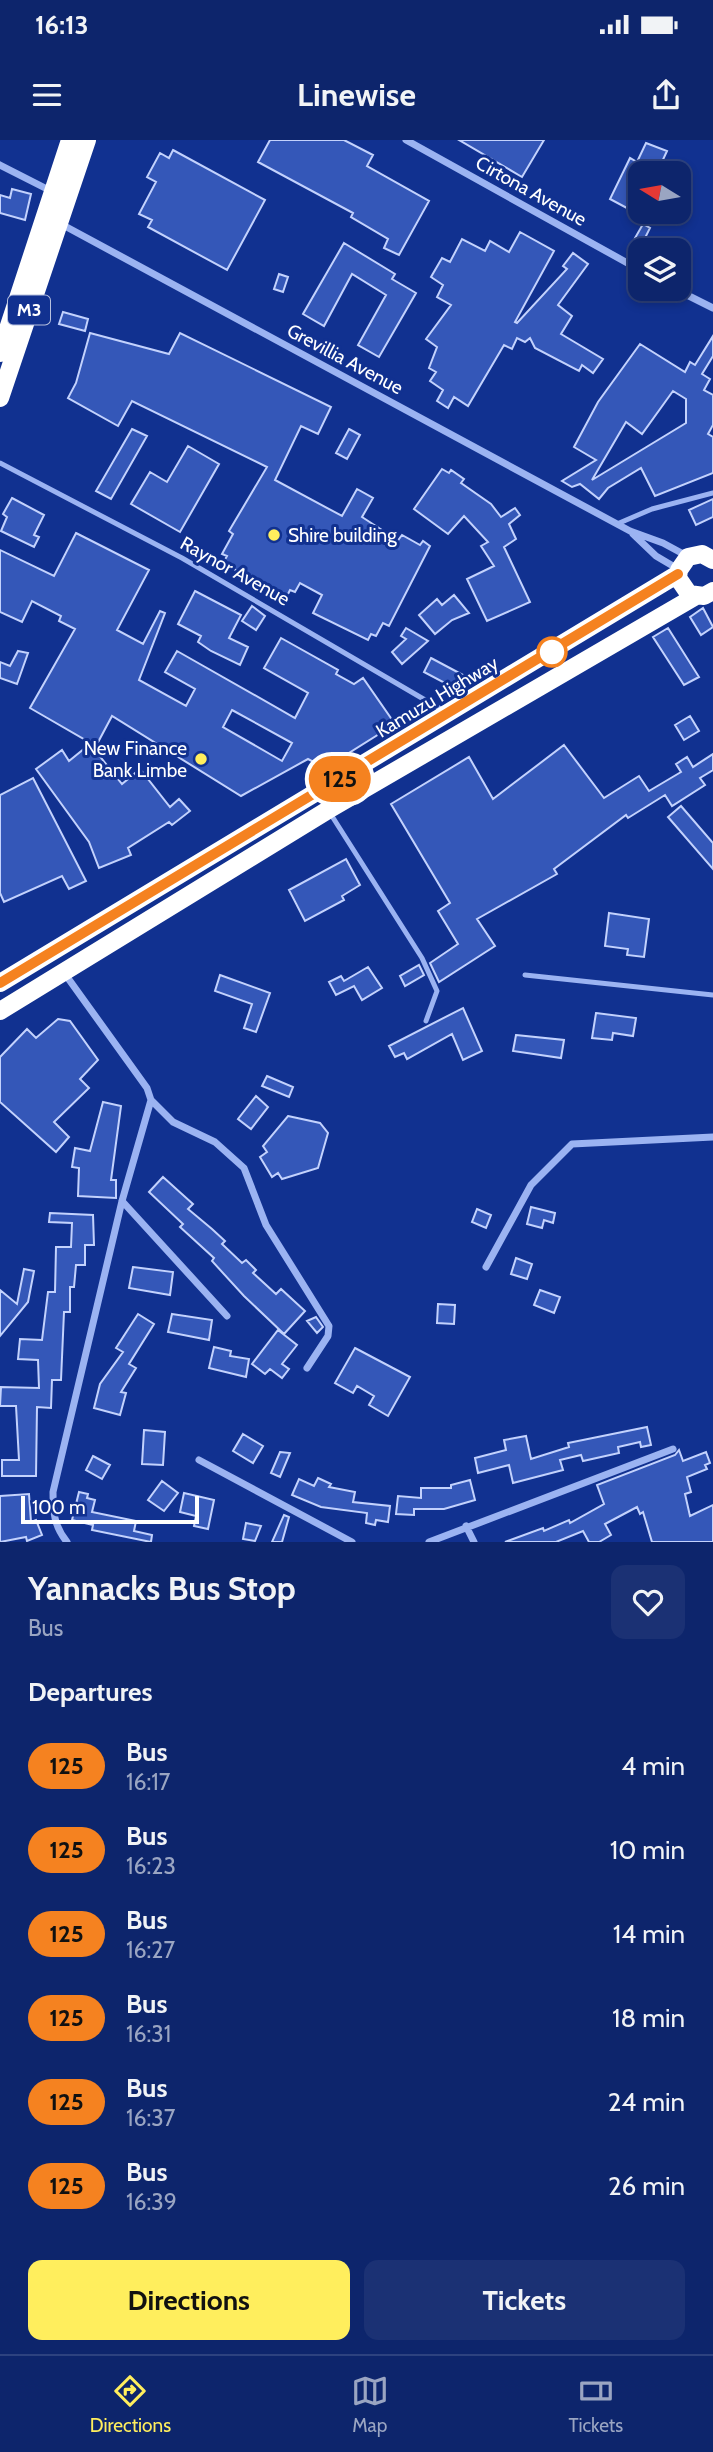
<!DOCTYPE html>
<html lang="en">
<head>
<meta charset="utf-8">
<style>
  body { margin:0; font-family:Cabin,sans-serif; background:#1b3174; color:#f1f3f6; height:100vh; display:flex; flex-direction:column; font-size:26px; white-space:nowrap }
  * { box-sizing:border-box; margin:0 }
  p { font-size:23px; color:#9aa5c2 }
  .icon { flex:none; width:38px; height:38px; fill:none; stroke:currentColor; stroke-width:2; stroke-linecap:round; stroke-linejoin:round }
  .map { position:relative; height:1402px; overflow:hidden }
  .panel { display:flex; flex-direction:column; background:#0d256c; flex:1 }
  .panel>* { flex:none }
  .badge { padding:0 14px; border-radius:23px; font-size:24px; line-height:46px }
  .needle { width:46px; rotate:281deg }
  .fabs { position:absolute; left:628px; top:21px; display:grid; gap:14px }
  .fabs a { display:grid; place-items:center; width:63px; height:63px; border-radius:14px; background:#0d256c; box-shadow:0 4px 10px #0003,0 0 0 2px #2d427f; font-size:35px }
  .scale { position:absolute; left:21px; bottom:18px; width:178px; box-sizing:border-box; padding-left:7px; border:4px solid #fff; border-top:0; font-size:19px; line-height:24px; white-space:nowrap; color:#fff; -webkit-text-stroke:5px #113190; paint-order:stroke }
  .map>.badge { position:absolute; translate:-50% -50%; box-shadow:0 0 0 4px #fff }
  h2 { padding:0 28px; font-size:26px; line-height:63px }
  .round { display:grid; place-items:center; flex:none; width:74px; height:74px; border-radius:14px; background:#1b3174 }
  .summary { display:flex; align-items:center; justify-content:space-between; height:119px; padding:0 28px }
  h1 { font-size:33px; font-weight:700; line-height:52px }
  .primary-button { display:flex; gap:14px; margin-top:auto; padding:14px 28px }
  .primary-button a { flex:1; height:80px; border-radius:14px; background:#ffee5d; color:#111; font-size:28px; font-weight:700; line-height:80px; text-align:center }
  .primary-button a+a { background:#1b3174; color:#f1f3f6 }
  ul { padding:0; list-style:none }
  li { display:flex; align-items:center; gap:21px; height:84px; padding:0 28px }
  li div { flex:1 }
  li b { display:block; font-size:26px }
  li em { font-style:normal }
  li .badge { min-width:77px; font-weight:700; text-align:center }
  .status { display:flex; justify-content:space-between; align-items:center; height:49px; padding:0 35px; background:#0d256c; direction:ltr }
  .status svg { height:19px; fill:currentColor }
  header { display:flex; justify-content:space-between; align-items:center; height:91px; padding:0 28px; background:#0d256c; font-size:32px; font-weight:700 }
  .dock { display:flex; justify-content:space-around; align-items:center; height:98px; border-top:2px solid #2d427f; background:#0d256c; font-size:19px; color:#9aa5c2 }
  .dock a { display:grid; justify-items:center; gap:4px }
  .dock .active { color:#ffee5d }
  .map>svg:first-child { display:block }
  .building { fill:#3457b8; stroke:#c3d2fd; stroke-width:2; fill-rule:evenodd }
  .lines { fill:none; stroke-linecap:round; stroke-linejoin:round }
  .lane { stroke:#9bb3f2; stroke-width:5 }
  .street { stroke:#9bb3f2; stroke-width:7 }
  .highway { stroke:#fff; stroke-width:18 }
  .line-casing { stroke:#fff; stroke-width:16 }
  .line { stroke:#f58220; stroke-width:10 }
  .poi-dot { fill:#ffee5d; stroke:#113190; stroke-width:2.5 }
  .stop-dot { fill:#fff; stroke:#f58220; stroke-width:3.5 }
  .labels { text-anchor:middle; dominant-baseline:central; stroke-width:6; stroke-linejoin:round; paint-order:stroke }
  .shield { fill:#113190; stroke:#b8c1de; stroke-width:2 }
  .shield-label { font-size:18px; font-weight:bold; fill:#fff }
  .street-label { font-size:19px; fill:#fff; stroke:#113190 }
  .poi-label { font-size:19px; fill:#fff; stroke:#113190; text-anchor:start }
</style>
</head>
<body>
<div class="status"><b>16:13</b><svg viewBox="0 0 49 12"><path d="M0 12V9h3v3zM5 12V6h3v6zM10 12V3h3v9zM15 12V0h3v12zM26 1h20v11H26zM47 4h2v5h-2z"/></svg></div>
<header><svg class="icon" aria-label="menu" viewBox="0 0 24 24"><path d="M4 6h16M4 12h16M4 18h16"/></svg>Linewise<svg class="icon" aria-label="share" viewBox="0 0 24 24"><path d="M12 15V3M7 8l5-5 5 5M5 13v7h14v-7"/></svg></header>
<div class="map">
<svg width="713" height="1402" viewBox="0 0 713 1402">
  <rect width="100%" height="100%" fill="#113190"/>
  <path class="building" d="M270,0H344L373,15L367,26L429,61L399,115L384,108L388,99L351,77L353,73L258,22Z
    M459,0H544L522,37Z
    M646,3L667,11L661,24L653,21L646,33H640L637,52L640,54V75L610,59L630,18L637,22Z
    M173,10L265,60L227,130L148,87L152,80L139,74L156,42L147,37L160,13L169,18Z
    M12,49L31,54L25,80L0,73V55L10,58Z
    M643,84L650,88L643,102L635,98Z
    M520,92L554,111L515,182L517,183L567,129L563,126L573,113L588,124L558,165L572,176L561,194L603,219L593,233L582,225L579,231L535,208L530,198L525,202L517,198L512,209L504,205L468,266L454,257L448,268L437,261L443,250L430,241L436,232L429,228L437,207L426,199L451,165L437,157L443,145L431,137L442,118L450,122L462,99L485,111L490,101L509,112Z
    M344,103L395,134L392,139L416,153L379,217L358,205L386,155L352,134L324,186L303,174Z
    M279,134L288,137L283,152L274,149Z
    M63,172L88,179L85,191L59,184Z
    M90,193L169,214L180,193L331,267L318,294L301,286L275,340L342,376L357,349L373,358L362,377L382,390L379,395L396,403L402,395L420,405L423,401L430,406L389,486L383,483L376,496L371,494L368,500L313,473L322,455L300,443L295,452L290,450L286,458L223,423L227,416L222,414L233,394L229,391L267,327L132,261L118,286L68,258L76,243Z
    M713,196V216L702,234L710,239L704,250L713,255V285L708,294L713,297V333L655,356L641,328L608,348L599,359L580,344L572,347L562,341L596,320L574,307L598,262L640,204L685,232L690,222L695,225ZM673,251L686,259V283L592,340L626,282L642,294Z
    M132,289L147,296L111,359L96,351Z
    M349,289L360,295L347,319L336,313Z
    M188,306L219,324L180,392L131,364L150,332L167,342Z
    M442,329L449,333L451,330L464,339L461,343L491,364L501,377L515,368L520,375L509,384L516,399L504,407L530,462L487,481L467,439L494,426L481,406L488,402L464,376L448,394L414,369Z
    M12,358L44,375L34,395L39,397L34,407L1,391L7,377L3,374Z
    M713,359V377L696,385L689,370Z
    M76,393L149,430L117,490L143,504L160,471L165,473L139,540L186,566L195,549L165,532L177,511L295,578L308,553L264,528L281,498L338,530L336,534L354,544L363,538L395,584L325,628L308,619L241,656L112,576L96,606L30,568L75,489L59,481L61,476L32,461L22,482L0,472V410L54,436ZM232,570L292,603L282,621L223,587Z
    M195,451L241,475L229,498L248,507L240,525L211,511L198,502L201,496L178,484Z
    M454,455L469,473L452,480L435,494L419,475L437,459L442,465Z
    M252,466L265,476L256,490L242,481Z
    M703,468L713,487L701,495L690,477Z
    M406,488L428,501L402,524L392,512L406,499L401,496Z
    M668,488L699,537L684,545L653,497Z
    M18,511L28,513L17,544L0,538V522L10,526Z
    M431,518L463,535L456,549L424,532Z
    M690,576L699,591L684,600L675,585Z
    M90,604L122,644L140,629L170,667L179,659L190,671L172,685L169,682L128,708L131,715L99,728L89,702L36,629L62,610L69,621Z
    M564,605L604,658L639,636L649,651L681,632L676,624L687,617L693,627L713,614V630L700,638L705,645L672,666L665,655L628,678L626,675L554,729L557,734L477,779L495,806L439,842L430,823L458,804L438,771L450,763L391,664L469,617L493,659Z
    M33,638L86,741L69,749L62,736L4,762L0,753V655Z
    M681,666L713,703V729L668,677Z
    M346,719L360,745L342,756L344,760L305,781L289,750Z
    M609,773L649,779L644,817L627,815L628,809L605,806Z
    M419,825L424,835L405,846L400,836Z
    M368,827L382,848L362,860L354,846L336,855L329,842L341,836L344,841Z
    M220,835L270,853L256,892L244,888L252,864L215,851Z
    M463,868L482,911L463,920L452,894L407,919L404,913L395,917L389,906Z
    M596,873L636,878L633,896L613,893L612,900L592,898Z
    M58,879L70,881L98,920L80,939L89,948L54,982L69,997L56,1012L0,962V917L27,889L36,898Z
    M516,895L564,900L561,918L513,911Z
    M267,936L293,947L289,957L262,946Z
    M256,956L268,967L251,989L238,979Z
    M103,962L121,966L111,1040H116V1058L78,1056L79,1028L72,1027L75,1008L90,1011Z
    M288,976L320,983L328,993L318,1028L282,1039L278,1033L272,1037L260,1017L267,1012L263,1006Z
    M163,1037L193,1064L188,1069L212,1089L225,1101L222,1104L242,1123L246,1120L256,1130L253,1133L276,1154L281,1149L305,1171L284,1194L244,1156L212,1121L214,1118L180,1087L183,1084L149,1052Z
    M531,1067L555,1073L553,1083L544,1080L542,1088L527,1084Z
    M477,1069L491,1075L486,1088L472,1082Z
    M50,1073L93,1075L94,1105H85V1125H76L74,1147H70V1172H64L61,1240H52L51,1268L37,1267L36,1336H2V1320H19L16,1266H0L1,1247L39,1248L38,1220L18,1219L20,1199L42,1200L48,1152H55L56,1107H71L72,1083L49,1082Z
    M516,1118L532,1124L527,1139L511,1134Z
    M133,1127L173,1132L170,1155L129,1148Z
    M24,1129L34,1131L28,1162L0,1196V1150L17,1164Z
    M540,1150L560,1157L554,1173L534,1165Z
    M438,1164L455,1165L454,1184L437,1183Z
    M138,1174L154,1184L129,1224L136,1228L121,1252L126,1253L120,1275L94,1268L100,1244L123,1212L116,1208Z
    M172,1174L212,1180L209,1200L168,1192Z
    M316,1177L323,1187L317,1193L307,1181Z
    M278,1190L297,1205L282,1224L289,1229L282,1238L270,1229L265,1234L252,1224Z
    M214,1207L231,1211L230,1216L249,1219L246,1237L209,1228Z
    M355,1208L410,1237L388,1276L369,1265L374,1256L357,1246L353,1253L335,1243Z
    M647,1287L651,1305L641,1307L640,1302L618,1307L619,1313L583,1321L581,1315L560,1320L563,1330L513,1343L509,1325L478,1333L475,1318L506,1310L504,1300L526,1296L531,1319L569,1307L568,1303Z
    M144,1290L165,1292L163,1325L142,1324Z
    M243,1294L263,1306L253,1323L233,1311Z
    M679,1310L683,1321L706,1312L710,1323L705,1325L707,1329L687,1337L691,1352L685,1354L690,1376L713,1365V1402H652L643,1372L640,1374L637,1367L605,1384L611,1395L599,1402H589L583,1391L556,1402H505L543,1388L544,1391L569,1380L570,1383L604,1364L597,1345L675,1315Z
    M280,1312L290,1313L280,1337L271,1333Z
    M93,1316L110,1325L102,1339L86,1330Z
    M318,1338L331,1344L329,1347L355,1352L353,1362L390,1366L388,1382L376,1380L375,1385L366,1383L367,1373L321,1367L292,1355L299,1339L314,1346Z
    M470,1340L475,1360L444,1369H414V1375L396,1374L398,1356L421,1358V1348H451V1345Z
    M162,1341L178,1353L164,1371L148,1360Z
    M79,1352L88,1354L87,1358L95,1360L92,1372L136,1381L134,1391L152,1395L151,1402L92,1390L93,1385L72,1380Z
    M184,1353L214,1360L208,1389L194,1386L196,1376L180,1372Z
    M29,1354L31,1382L36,1380L42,1395L27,1401L26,1397L0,1402V1356Z
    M284,1375L289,1377L282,1402H272Z
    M246,1383L261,1386L255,1401L243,1399Z"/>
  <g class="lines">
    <path class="lane" d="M0,323L182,418L444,571
      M617,384L652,369L713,353
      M330,673L422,818L437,851L426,881
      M525,835L713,855"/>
    <path class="street" d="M406,0L640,130
      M0,25L51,51
      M61,84L630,391L663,403L687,416
      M675,149L713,168
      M633,394L656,416L678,429
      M65,834L147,948L151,960L122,1061L53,1352C53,1372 54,1386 67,1402
      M151,960L173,982L215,1002L244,1028L266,1085L329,1186L328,1196L307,1228
      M122,1061L227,1176
      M486,1127L531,1045L572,1004L713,997
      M199,1320L352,1402
      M466,1386L474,1402
      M429,1402L673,1309"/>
    <path class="highway" d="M0,213L70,0
      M0,258L87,0
      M713,420L702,414L688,417L679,430L678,438L689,454L704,456L713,451
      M0,843L678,434
      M0,871L328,670L696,456"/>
  </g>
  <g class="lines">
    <g class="line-casing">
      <path id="line" d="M0,843L678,434"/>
    </g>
    <use href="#line" class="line"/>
  </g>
  <g class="poi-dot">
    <circle cx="274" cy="395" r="7"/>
    <circle cx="201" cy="619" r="7"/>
  </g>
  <circle class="stop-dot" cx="552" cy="512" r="14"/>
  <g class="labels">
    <rect class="shield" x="8" y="155.5" width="42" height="29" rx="5"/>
    <g class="shield-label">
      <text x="29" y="170">M3</text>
    </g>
    <g class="street-label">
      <text transform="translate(531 51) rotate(29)">Cirtona Avenue</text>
      <text transform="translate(345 219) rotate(28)">Grevillia Avenue</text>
      <text transform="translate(235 431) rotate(29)">Raynor Avenue</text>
      <text transform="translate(437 557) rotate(-31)">Kamuzu Highway</text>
    </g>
    <g class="poi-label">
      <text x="288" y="395">Shire building</text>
      <text x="187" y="608" text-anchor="end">New Finance<tspan x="187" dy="22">Bank Limbe</tspan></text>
    </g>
  </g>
</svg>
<div class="fabs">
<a><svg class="needle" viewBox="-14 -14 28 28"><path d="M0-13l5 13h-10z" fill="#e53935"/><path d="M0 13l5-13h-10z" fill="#9aa5c2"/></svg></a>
<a><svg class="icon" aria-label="layers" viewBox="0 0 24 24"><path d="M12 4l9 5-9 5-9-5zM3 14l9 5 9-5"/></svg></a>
</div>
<div class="scale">100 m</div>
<b class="badge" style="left:340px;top:639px;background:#f58220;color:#111">125</b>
</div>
<section class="panel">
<div class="summary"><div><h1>Yannacks Bus Stop</h1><p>Bus</p></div><a class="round"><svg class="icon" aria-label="heart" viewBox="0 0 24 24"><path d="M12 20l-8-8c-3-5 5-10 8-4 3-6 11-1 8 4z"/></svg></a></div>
<h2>Departures</h2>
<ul>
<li><span class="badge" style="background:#f58220;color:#111">125</span><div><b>Bus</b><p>16:17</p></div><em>4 min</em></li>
<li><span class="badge" style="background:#f58220;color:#111">125</span><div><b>Bus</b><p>16:23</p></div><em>10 min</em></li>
<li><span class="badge" style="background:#f58220;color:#111">125</span><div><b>Bus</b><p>16:27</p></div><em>14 min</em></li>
<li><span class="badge" style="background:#f58220;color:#111">125</span><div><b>Bus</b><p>16:31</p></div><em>18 min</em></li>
<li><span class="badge" style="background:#f58220;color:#111">125</span><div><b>Bus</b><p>16:37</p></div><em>24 min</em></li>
<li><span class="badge" style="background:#f58220;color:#111">125</span><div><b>Bus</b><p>16:39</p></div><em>26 min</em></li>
</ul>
<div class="primary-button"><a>Directions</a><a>Tickets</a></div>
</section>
<nav class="dock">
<a class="active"><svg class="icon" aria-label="directions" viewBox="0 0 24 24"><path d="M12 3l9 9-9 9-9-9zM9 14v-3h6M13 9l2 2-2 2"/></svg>Directions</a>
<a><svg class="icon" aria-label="map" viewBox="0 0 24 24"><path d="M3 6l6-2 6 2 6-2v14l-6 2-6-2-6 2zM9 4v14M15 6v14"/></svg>Map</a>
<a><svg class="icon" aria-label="tickets" viewBox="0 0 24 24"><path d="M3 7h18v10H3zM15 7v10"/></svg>Tickets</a>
</nav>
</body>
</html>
